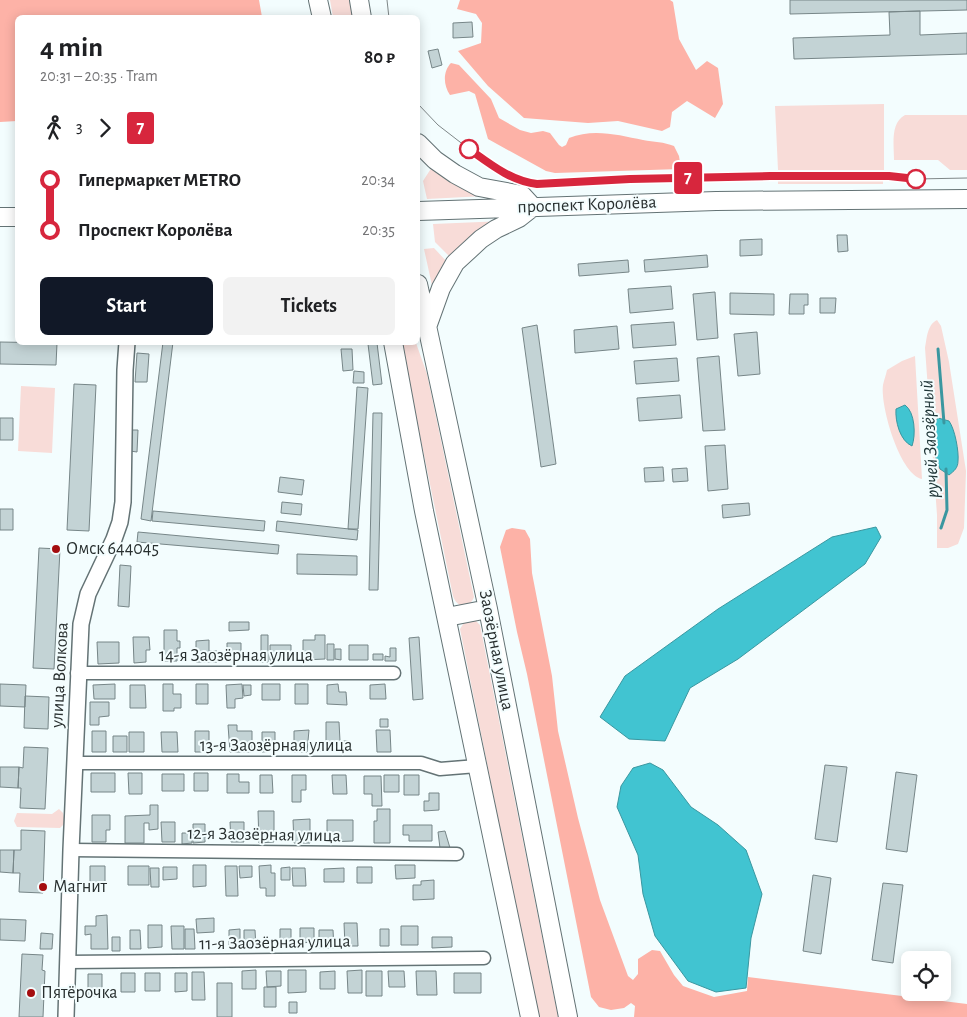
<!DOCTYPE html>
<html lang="en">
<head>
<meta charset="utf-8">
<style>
  body { margin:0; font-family:"Alegreya Sans",sans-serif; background:#f2f2f2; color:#202124; height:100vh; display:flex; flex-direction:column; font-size:19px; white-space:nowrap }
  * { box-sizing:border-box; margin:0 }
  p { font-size:16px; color:#757577 }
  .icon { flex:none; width:28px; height:28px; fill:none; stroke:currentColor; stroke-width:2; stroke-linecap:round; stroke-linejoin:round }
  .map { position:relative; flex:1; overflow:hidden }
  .side { position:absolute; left:15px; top:15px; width:405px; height:330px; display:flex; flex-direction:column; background:#fff; border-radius:8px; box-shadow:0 2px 12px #0003 }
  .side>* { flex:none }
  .badge { padding:0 10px; border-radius:4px; font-size:18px; line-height:32px }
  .buttons { position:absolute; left:901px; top:951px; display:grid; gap:10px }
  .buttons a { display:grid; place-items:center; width:50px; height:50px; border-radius:8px; background:#fff; box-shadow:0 2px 12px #0003; font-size:25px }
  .map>.badge { position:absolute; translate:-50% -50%; box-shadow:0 0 0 2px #fff }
  .legs { display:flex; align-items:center; gap:8px; height:55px; padding:0 25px; font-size:16px }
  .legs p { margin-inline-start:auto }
  .summary { display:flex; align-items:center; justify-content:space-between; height:85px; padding:0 25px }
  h1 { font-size:28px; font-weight:600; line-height:38px }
  .cta { display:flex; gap:10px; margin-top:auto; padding:10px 25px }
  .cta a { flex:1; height:58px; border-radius:8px; background:#111827; color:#fff; font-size:20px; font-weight:600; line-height:58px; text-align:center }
  .cta a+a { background:#f2f2f2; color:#202124 }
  ul { padding:0 25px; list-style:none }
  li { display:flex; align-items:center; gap:18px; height:50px; font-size:19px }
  li i { display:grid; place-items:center; width:8px; height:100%; margin:0 6px; background:currentColor }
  li i::after { content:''; width:12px; height:12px; margin:-6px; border:4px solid; border-radius:50%; background:#fff }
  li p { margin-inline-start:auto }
  li:first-child i { background:linear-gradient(#0000 50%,currentColor 0) }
  li:last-child i { background:linear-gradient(currentColor 50%,#0000 0) }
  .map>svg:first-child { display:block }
  .green { fill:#f8dcd8 }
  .forest { fill:#fdb2a7 }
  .water { fill:#41c4d1; stroke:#3a97a0 }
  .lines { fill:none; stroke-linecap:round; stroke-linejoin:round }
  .stream { stroke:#3a97a0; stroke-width:3 }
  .building { fill:#c3d3d5; stroke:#778688 }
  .minor-casing { stroke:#647375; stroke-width:15 }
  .tertiary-casing { stroke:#647375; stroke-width:18 }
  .secondary-casing { stroke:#647375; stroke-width:20 }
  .minor { stroke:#fff; stroke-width:12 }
  .tertiary { stroke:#fff; stroke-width:15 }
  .secondary { stroke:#fff; stroke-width:18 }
  .tram { stroke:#7f8788; stroke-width:1 }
  .line-1-casing { stroke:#fff; stroke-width:11 }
  .line-1 { stroke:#d7263d; stroke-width:8 }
  .stop-1-dot { fill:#fff; stroke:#d7263d; stroke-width:2.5 }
  .poi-dot { fill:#a40d0f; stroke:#f3fdfe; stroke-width:2 }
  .labels { text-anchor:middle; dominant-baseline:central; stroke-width:4; stroke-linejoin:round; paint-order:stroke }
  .street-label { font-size:18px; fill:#282f2f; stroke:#f3fdfe }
  .poi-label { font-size:18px; fill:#282f2f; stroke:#f3fdfe; text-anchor:start }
  .water-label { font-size:19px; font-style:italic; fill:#203638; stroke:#f3fdfe }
</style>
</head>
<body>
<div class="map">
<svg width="967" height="1017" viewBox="0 0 967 1017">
  <rect width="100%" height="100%" fill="#f3fdfe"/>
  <path class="green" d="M330,0H351L354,17H333Z
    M884,104V170H778L775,106Z
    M905,115H967V170H950L938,160H894C894,145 890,123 905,115Z
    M432,167L485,196L427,199L423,181Z
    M778,173H883V184H778Z
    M504,221L451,258L435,242L433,224Z
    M434,248L448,263L433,290L424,249Z
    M937,320L941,326L949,362L966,471L964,528L958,544L948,548H937V515L925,348C927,338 927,325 937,320Z
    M401,343H416L427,374L474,597C469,610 457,608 453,596Z
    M915,356L922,479C900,475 880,406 883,385C884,380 886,375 887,370L902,361Z
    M21,386L55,388L52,453L18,451Z
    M475,620L480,625L558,1017H538L460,629L465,621Z
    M59,809L63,813L65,823L60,828L17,827L14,821L17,813L52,814Z"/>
  <path class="forest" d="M0,0H259L262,17L18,18L17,121L0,122Z
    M460,0H670L673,2L679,39L696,70L707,61L718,68L723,104L715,118L687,101L672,112L670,127L662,131L618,121L588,123L524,118L488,86L458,51L481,43L482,23L476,14L457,9Z
    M451,63L459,65L491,99L499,118L520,130L531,133L543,131L550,133L559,145L562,147L566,145L569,138C593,128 619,135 643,140C654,142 664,142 674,146L679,156L681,169L555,173L546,171L488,139L475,94L469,91L450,95C443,85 443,71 451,63Z
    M512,528L525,530L530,539L532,573L552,676L558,731L578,818L600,900L628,976L633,980L638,974V959L652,950L660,951L674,975L683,986L714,997L747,991L748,977L967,1004V1017H634L635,1006L631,1003L624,1008L611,1010L599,1007L591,997L527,674L517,632L500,547L506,530Z"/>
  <path class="water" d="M905,405C915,412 916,435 912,446C900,441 895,421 896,409Z
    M938,418L949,421C955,429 959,452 958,461C958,468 954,471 949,475L940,469C934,453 925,432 938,418Z
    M876,527L881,537L865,564L738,659L690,688L665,741L629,739L600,717L625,676L718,609L832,537Z
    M650,763L663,770L691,807L718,825L746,850L762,894L751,938L746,988L716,992L688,981L655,936L643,894L638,855L617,807L621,786L633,768Z"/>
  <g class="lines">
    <path class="stream" d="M938,349L944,423
      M941,528L947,510L946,469"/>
  </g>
  <path class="building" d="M790,0H967V10L790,14Z
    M920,11V35L967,33V54L794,59L793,38L890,35L889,12Z
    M472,22L473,37L453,38V23Z
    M438,49L442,65L432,68L428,51Z
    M837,235H847L848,251L838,252Z
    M762,239V255L740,256V240Z
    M707,255L708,267L645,272L644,260Z
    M628,260L629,272L579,276L578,264Z
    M671,286L673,309L630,313L628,289Z
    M715,292L718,338L697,340L693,294Z
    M730,293L774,294V315L730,314Z
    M790,294H808V305H804V314H789Z
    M820,298H836L835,313H820Z
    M674,322L676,345L633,348L631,325Z
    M537,325L556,464L541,467L522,328Z
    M617,326L619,349L575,353L574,330Z
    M757,332L760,374L738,376L734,334Z
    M0,342L57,343L56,365L0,364Z
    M163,342H173L151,521L141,519Z
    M377,343L382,384L373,385L368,344Z
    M341,349H352L353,370L343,371Z
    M137,353L149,354L147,382H135Z
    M719,356L725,430L703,431L697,358Z
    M677,358L679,381L636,384L634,361Z
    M354,371L364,372V383H353Z
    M74,384L96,385L89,531L67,530Z
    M357,387L368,388L358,529H348Z
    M680,395L682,418L639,421L637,398Z
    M373,413H382L378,590H369Z
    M0,418H13V440H0Z
    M132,430H138L137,452L130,451Z
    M725,445L728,489L708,491L705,446Z
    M663,467L664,481L645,482L644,468Z
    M687,468L688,481L673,482L672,469Z
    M280,477L304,480L302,495L278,492Z
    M282,502L302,504L301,515L281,513Z
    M749,503L750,515L723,518L722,505Z
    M0,509H13V530H0Z
    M153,511L265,521L264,531L152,521Z
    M277,521L358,530L357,540L276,531Z
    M138,532L279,545L278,554L137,542Z
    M39,548L60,549L54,669L33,668Z
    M297,554L357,556V575L297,574Z
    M120,565L131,566L129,607L118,606Z
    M229,622H249V630L229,631Z
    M164,630H177V641H180V648H177V661H164Z
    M261,635H268V662H261Z
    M315,635H325V659L303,660V640H315Z
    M133,637H149L150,650H146V662L134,663Z
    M419,637L423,699L413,700L409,638Z
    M209,640V651H217V662H196V641Z
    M97,642H119V663L98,664Z
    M227,643H241V660H227Z
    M327,644H334V660H327Z
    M270,645H291V659L270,660Z
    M349,645H368V660H349Z
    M390,648H396V661H385V656L390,657Z
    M335,649H341V660L335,659Z
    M373,654H383V660H373Z
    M0,684L26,685L25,707L0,706Z
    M115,684V699H94L93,685Z
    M163,684H173V694H181V708H174V711H163Z
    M196,684H208V704H196Z
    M242,684L243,698L235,699V708H227L226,685Z
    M262,684H280V700H262Z
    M295,684H308V704H295Z
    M338,684L339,692H346L347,705L327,704V685Z
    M385,684L386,699H370V685Z
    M130,685H145L146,708H130Z
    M243,685H251V695L244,696Z
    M25,696L49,697L48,729L24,728Z
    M90,702H109V716L99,717V725H90Z
    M380,719H388V727H380Z
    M326,722H339L340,741H349V751H326Z
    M228,725H237V731H252V752H230Z
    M309,730L307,752H294V731Z
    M376,730H390L391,752H377Z
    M92,731H106V752H92Z
    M195,731H209V752H195Z
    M129,732H144V752H129Z
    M161,732H177L178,752H162Z
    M262,732H275V751L262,752Z
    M113,736H127V752H113Z
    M324,742V751H314V743Z
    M24,747L48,748L45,809L20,808L21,788H18L19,767L23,768Z
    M825,765L847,767L837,842L815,839Z
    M0,767H19L18,788L0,787Z
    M896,772L917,775L907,852L886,849Z
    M91,773H115V792H91Z
    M128,773H142V794H129Z
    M194,773H208V791H194Z
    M162,774H184V791H162Z
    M227,774H239V782H249V793H227Z
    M260,775H272L273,793H260Z
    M292,775H306V790H301V802H292Z
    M332,775H346L347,794H333Z
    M384,775H399V792H384Z
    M404,775H419V795H404Z
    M364,776H381L382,806H372V794H364Z
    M429,793H439V810L424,811V801H429Z
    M150,805H158V829L149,830V823H144V843H125V816L150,815Z
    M377,809H390V843H374V821H377Z
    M258,811H274V842L259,843Z
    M92,815H110V830H106V842H92Z
    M310,819V843H294L293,820Z
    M327,820H353V841L327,842Z
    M161,822H175V842H162Z
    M230,822H244V842H231Z
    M193,824H205V842L193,843Z
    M403,825H432V841H409V835H403Z
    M21,830L45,831L43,893L19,892L20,873H13L14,850H21Z
    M445,831L450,848H440L438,832Z
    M182,833H192V843L182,844Z
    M0,850H14L13,873L0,872Z
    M193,865H206V886L193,887Z
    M271,865V873H275V896H266V888H260L259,866Z
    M395,865H415V878L396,879Z
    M90,866H105V889L90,890Z
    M128,866H149V885H128Z
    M225,866H237L238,896H226Z
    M239,866H252V877L240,878Z
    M163,867H177V879L163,880Z
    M290,867V880H281V868Z
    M357,867H372V883H357Z
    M150,868H159V887H151Z
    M292,868H305L306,886H293Z
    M344,868V882H324V869Z
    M813,875L831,878L821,954L803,951Z
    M434,880V899L413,900V885H421V881Z
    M883,883L903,885L893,963L872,960Z
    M107,915L108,949H91V934L85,935V926H96V916Z
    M214,918V932L197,933L196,919Z
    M0,919L26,920L25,941L0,940Z
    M344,923H357L358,946H345Z
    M148,925H162V947L148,948Z
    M171,926H184V949H172Z
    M401,926H418V945H401Z
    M300,928H314V942L300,943Z
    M185,929H194L195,949H185Z
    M240,929V948H229V930Z
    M280,929H291V947H280Z
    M380,929H389V946H380Z
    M130,930H140L141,949H130Z
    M244,930H255L256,948H244Z
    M319,930H333L334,948H319Z
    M41,933L53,934L52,949H40Z
    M112,937H120V951H112Z
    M432,937H452V947L432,948Z
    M22,954L43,955L42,970L45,971L43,1017H19Z
    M256,970V989H242V971Z
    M288,970H306V992L288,993Z
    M362,970V993H348L347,971Z
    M266,971H281V986L267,987Z
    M335,971V989H320V972Z
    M366,971H382V996H366Z
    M388,971H404L405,987H389Z
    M416,971H436L437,995H417Z
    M192,972H204L205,1000H192Z
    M121,973H135V992H121Z
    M145,973H160V991H145Z
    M175,973H187V991L175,992Z
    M454,973H481V993H454Z
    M88,974H102V996H88Z
    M217,983H232V1017H217Z
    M264,987H276V1007H264Z
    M289,1002H297V1013H289Z"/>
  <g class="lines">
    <g class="minor-casing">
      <path id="minor" d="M77,673H394
        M74,763H421L440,769L477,766
        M71,850L457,854
        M67,962L484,958"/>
    </g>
    <g class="tertiary-casing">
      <path id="tertiary" d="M66,1017L71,850L81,624L88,594L114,539L120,522L123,502L125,370L127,342"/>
    </g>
    <g class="secondary-casing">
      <path id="secondary" d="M318,0L322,18
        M359,0L362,18
        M418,143L435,160L455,174L479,187L522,195L533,207
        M418,211L716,201L967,199
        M0,217H18
        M418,284L488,609L568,1017
        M427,327L441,288L455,263L481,239L496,229L519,218L533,207
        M393,342L424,511L530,1017
        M447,617L488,609"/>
    </g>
    <use href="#minor" class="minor"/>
    <use href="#tertiary" class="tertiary"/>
    <use href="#secondary" class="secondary"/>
    <path class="tram" d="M387,0L389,18
      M418,104L438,125L469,149L512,179L524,183L554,184L630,179L770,176H889L916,179L967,178"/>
  </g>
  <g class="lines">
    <g class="line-1-casing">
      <path id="line-1" d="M469,149C490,164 511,181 537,184L630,179L770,176H889L916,179"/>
    </g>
    <use href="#line-1" class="line-1"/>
  </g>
  <g class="stop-1-dot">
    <circle cx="469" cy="149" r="9"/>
    <circle cx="916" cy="179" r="9"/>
  </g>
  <g class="poi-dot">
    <circle cx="56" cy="549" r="5"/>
    <circle cx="43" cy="887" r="5"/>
    <circle cx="31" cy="993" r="5"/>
  </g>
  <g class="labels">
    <g class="street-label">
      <text transform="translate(587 205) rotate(-2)">проспект Королёва</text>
      <text transform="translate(496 650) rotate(79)">Заозёрная улица</text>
      <text x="236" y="656">14-я Заозёрная улица</text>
      <text transform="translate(60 675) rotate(-87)">улица Волкова</text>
      <text x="276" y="746">13-я Заозёрная улица</text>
      <text transform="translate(264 835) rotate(1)">12-я Заозёрная улица</text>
      <text transform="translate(275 943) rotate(-1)">11-я Заозёрная улица</text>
    </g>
    <g class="poi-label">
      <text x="66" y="549">Омск 644045</text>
      <text x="53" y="887">Магнит</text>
      <text x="41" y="993">Пятёрочка</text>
    </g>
    <g class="water-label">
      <text transform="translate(930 439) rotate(-93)">ручей Заозёрный</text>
    </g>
  </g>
</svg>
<div class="buttons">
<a><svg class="icon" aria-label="locate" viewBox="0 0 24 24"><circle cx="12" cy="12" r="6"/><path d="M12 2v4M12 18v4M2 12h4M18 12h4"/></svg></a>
</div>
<b class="badge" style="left:688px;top:178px;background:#d7263d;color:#fff">7</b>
<section class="side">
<div class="summary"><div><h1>4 min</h1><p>20:31 – 20:35 · Tram</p></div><b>80 ₽</b></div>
<div class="legs"><svg class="icon" aria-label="walk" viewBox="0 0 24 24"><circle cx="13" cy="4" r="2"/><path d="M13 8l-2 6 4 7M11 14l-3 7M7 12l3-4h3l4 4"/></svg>3<svg class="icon" aria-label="forward" viewBox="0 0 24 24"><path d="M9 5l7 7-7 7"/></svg><b class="badge" style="background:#d7263d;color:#fff">7</b></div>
<ul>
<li><i style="color:#d7263d"></i><b>Гипермаркет METRO</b><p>20:34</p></li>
<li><i style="color:#d7263d"></i><b>Проспект Королёва</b><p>20:35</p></li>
</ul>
<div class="cta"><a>Start</a><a>Tickets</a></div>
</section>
</div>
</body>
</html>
